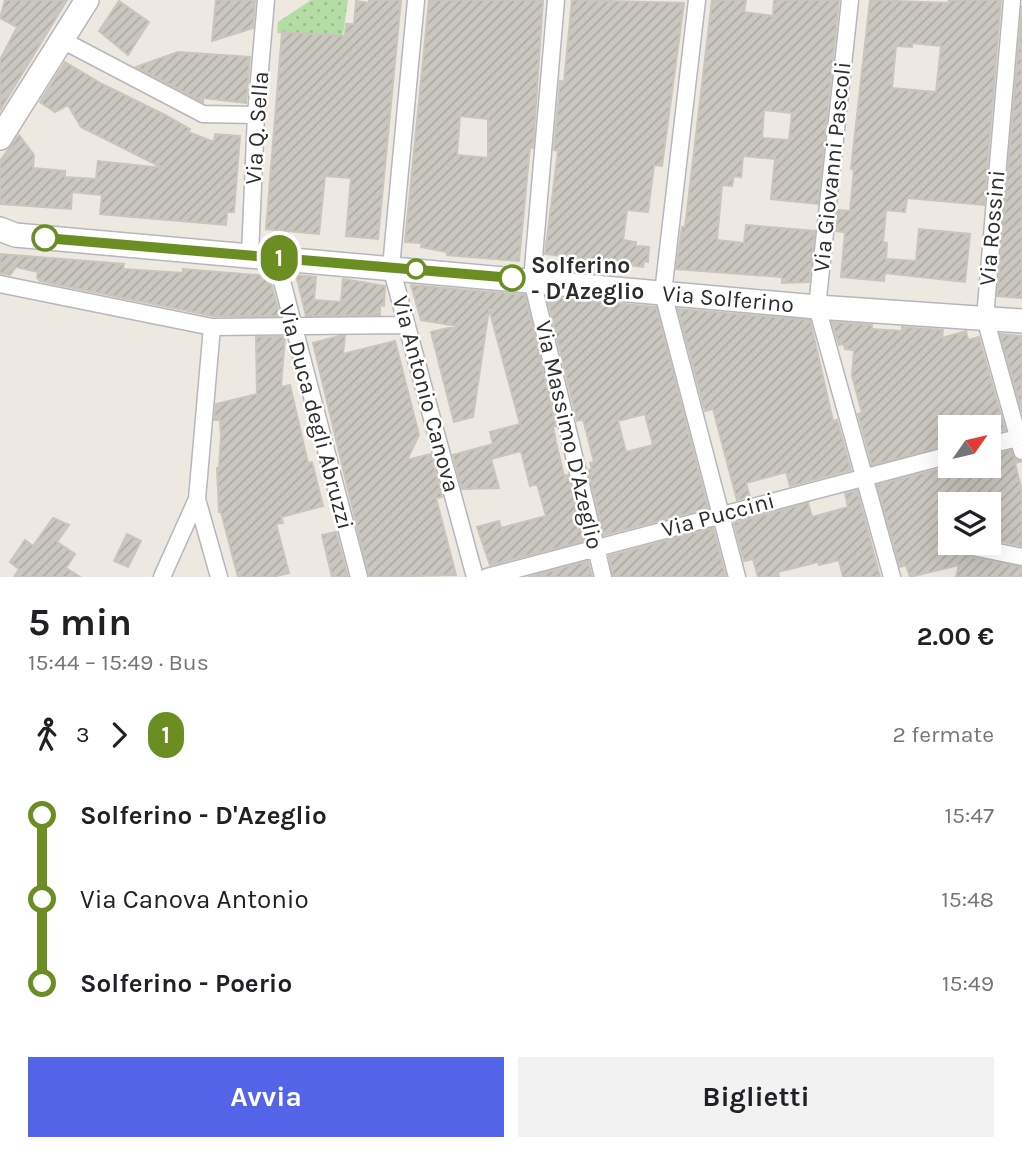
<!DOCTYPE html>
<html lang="it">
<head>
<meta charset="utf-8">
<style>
  body { margin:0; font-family:Karla,sans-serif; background:#f2f2f2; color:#202124; height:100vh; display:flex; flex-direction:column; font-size:26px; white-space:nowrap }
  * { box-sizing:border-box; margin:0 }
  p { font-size:23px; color:#757577 }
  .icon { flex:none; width:38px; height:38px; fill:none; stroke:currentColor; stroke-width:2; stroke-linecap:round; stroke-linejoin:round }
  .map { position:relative; height:577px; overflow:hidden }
  .sheet { display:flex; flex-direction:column; background:#fff; flex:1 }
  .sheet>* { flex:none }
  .badge { padding:0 14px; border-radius:23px; font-size:24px; line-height:46px }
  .needle { width:46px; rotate:56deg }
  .buttons { position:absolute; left:938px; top:415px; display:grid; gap:14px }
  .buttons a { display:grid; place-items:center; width:63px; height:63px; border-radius:0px; background:#fff; box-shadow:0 7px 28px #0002; font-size:35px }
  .map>.badge { position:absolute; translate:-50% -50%; box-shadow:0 0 0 4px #fff }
  .legs { display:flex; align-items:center; gap:10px; height:77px; padding:0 28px; font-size:23px }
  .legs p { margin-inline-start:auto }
  .overview { display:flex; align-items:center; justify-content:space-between; height:119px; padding:0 28px }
  h1 { font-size:38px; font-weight:700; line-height:52px }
  .action { display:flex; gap:14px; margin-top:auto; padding:14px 28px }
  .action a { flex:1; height:80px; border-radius:0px; background:#5364e8; color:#fff; font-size:28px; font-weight:700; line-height:80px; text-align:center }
  .action a+a { background:#f2f2f2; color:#202124 }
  ul { padding:0 28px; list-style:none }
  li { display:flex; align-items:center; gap:24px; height:84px; font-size:26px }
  li i { display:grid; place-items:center; width:10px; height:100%; margin:0 9px; background:currentColor }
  li i::after { content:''; width:18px; height:18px; margin:-9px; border:5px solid; border-radius:50%; background:#fff }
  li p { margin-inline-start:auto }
  li:first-child i { background:linear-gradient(#0000 50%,currentColor 0) }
  li:last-child i { background:linear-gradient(currentColor 50%,#0000 0) }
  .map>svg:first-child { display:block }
  .park { fill:url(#park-dots) }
  .building { fill:url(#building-hatch); stroke:#c9c5bb; stroke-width:2; fill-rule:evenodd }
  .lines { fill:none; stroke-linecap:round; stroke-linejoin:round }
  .street-casing { stroke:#b5b6bf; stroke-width:19 }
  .secondary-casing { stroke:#b5b6bf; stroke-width:26 }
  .street { stroke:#fff; stroke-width:16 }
  .secondary { stroke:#fff; stroke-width:23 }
  .line-1-casing { stroke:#fff; stroke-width:16 }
  .line-1 { stroke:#6b8e23; stroke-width:10 }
  .stop-1-dot { fill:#fff; stroke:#6b8e23; stroke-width:3.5 }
  .labels { text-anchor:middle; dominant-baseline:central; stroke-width:5; stroke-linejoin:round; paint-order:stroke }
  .street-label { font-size:23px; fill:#2d2d2d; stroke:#fff }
  .stop-label { font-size:23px; font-weight:bold; fill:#2d2d2d; stroke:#fff; text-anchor:start }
</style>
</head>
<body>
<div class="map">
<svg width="1022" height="577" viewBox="0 0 1022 577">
  <defs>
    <pattern id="park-dots" width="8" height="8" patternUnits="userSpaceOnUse" patternTransform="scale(1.75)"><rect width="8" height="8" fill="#b3dda4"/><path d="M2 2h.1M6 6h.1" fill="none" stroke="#9abe8e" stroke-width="1.8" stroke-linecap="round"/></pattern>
    <pattern id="building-hatch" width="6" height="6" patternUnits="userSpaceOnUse" patternTransform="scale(1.75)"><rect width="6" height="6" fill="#c9c7bf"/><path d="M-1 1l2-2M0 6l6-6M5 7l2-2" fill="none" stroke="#adaba4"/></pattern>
  </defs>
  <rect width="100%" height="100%" fill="#ede9e1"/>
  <path class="park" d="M311,0H348L340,54L325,35L277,33L278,22Z"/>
  <path class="building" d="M5,0H67L0,110V60L17,27L0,18Z
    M216,0H255L253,28L212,41Z
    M369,0H401L378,239L346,236L351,178L325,176L319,234L266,229L282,32L345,36L346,24H354L356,1L369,3Z
    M429,0H543L533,148L530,147L519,261L447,255V252L421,247L422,243L405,242ZM460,116L488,119V158L457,155Z
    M572,0L684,3L662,166L654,165L648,212L627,210L623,240L636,242V246L649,247L648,262L644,261L643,267L545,254L558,151L554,150L560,81L564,82Z
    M712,0H746L744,12L773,16L774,0H839L818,204L771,199L775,159L743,156L741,177L734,176L732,186L722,185L717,240L744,243L746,225L815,231L809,282L782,283V277L676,269L682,227H685ZM764,110L792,113L789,140L762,138Z
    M870,0L948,3L949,0H1001L984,205L907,198L905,212L886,210L883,242L887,243L886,259L916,261L919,229L970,234L965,282L885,273L884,281L841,277L845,232L836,231L838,210L850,211L854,169H851ZM912,43L941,46L936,92L892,88L896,46L912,47Z
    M119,1L149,22L128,55L99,31Z
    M1022,6V298L997,296Z
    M178,52L250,57L246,103L203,98V102L136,67Z
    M65,62L102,84L165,115L190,129L188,132L214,142L215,134L240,136L234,212H227L226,225L100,214L102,195L72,192L71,209L0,204V161L19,135L34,155L33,168L65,171V177L96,179L98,161L163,168L81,127L68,105L55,112L40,102Z
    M0,254L124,264L123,269L183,273V269L269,276L280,316H213L40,281L37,278L38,272L16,267L10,275L0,273Z
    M296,275L316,277L314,300L341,302L343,279L385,286L384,306L380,305V315L306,316Z
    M411,285L525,295L556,426H553L556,442L564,476L568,475L584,541L490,565L477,527L499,521L501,528L546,516L537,484L530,486L521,451L491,459L499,488L462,489L453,455L493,444L490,432L520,424L489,309L473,417L454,422L431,332L457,326L421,320Z
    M547,297L656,307L708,508L604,535L588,470L592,469L590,463L594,462L583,419L577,421ZM645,414L653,445L626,452L618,421Z
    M678,309L810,320L833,421L837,420L851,470L790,486L786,472L746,483L750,497L737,500L713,409L705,411Z
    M832,322L872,325V329L902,331V327L943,330L942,338L966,331L968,340L979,337L1005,430L989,434V427H950V445L872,465L858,414L862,413L852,376L854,350L845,349L844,344L839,345Z
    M1000,334L1022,336V412Z
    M339,336H345L343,354L395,341L419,435L407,460L431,454L442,497L436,498L456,575L369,577L313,343Z
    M256,337H285L281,387L290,385L308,463L312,462L323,506L281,517L283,523L276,524L289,573L272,577H238L221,512H219L217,468H219L221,436L220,420H214L216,404L257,394Z
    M1011,450L1015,459L1022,461L1015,463L1022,491V546L989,539V533L999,534L991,504H950V542H962L963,551L971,557L1022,567V577H956L959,565L910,577L906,565L900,567L877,485L951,466H989V455Z
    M857,490L880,577H843L839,560L819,565L818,562L778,572L779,577H758L753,559L744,561L734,523L808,503L812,517L834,511L848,507L845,494Z
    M53,518L69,525L57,542L75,554L66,568L80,577H14L19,569L10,562L25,540L33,546Z
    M713,528L726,577H613L609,556Z
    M336,532L348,577H332L322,535Z
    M127,534L141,541L128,567L114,561Z
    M588,561L592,577H528Z"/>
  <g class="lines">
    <g class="street-casing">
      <path id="street" d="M416,0L391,267L475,577
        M556,0L532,280L603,577
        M697,0L663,293L737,577
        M850,0L817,307L892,577
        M1012,0L985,318L1022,451
        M62,40L203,114L256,115
        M250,255L256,115L266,0
        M276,258L359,577
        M0,284L212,327L407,325
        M989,445L1022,437
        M197,499L219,577
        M973,547L1022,557
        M162,577L197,499L212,327
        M487,577L950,455"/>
    </g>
    <g class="secondary-casing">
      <path id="secondary" d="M0,138L87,0
        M0,229L15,235L817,307L1022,321"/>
    </g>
    <use href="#street" class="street"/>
    <use href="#secondary" class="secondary"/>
  </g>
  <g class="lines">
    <g class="line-1-casing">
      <path id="line-1" d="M45,238L512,278"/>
    </g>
    <use href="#line-1" class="line-1"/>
  </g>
  <g class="stop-1-dot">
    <circle cx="45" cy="238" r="12"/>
    <circle cx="416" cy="269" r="9"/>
    <circle cx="512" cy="278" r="12"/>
  </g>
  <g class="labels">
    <g class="street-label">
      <text transform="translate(257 128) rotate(-86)">Via Q. Sella</text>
      <text transform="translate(832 167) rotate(-84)">Via Giovanni Pascoli</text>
      <text transform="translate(992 228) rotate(-85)">Via Rossini</text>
      <text transform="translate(728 299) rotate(5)">Via Solferino</text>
      <text transform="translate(426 394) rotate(75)">Via Antonio Canova</text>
      <text transform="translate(316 417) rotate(75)">Via Duca degli Abruzzi</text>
      <text transform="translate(569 435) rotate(77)">Via Massimo D'Azeglio</text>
      <text transform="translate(718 515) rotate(-15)">Via Puccini</text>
    </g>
    <g class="stop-label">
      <text x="531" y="265">Solferino<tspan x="531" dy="26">- D'Azeglio</tspan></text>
    </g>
  </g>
</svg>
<div class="buttons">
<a><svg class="needle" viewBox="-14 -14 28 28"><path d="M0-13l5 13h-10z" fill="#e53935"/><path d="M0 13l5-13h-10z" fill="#757577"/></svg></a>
<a><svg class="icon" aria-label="layers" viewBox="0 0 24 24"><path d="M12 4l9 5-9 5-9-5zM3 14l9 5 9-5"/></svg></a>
</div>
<b class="badge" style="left:279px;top:258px;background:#6b8e23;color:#fff">1</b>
</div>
<section class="sheet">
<div class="overview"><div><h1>5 min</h1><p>15:44 – 15:49 · Bus</p></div><b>2.00 €</b></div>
<div class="legs"><svg class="icon" aria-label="walk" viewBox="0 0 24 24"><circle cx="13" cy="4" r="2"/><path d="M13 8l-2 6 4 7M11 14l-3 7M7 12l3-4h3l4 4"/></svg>3<svg class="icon" aria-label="forward" viewBox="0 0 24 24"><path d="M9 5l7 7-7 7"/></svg><b class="badge" style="background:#6b8e23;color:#fff">1</b><p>2 fermate</p></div>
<ul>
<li><i style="color:#6b8e23"></i><b>Solferino - D'Azeglio</b><p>15:47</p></li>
<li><i style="color:#6b8e23"></i><span>Via Canova Antonio</span><p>15:48</p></li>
<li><i style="color:#6b8e23"></i><b>Solferino - Poerio</b><p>15:49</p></li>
</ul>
<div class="action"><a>Avvia</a><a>Biglietti</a></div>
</section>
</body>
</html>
